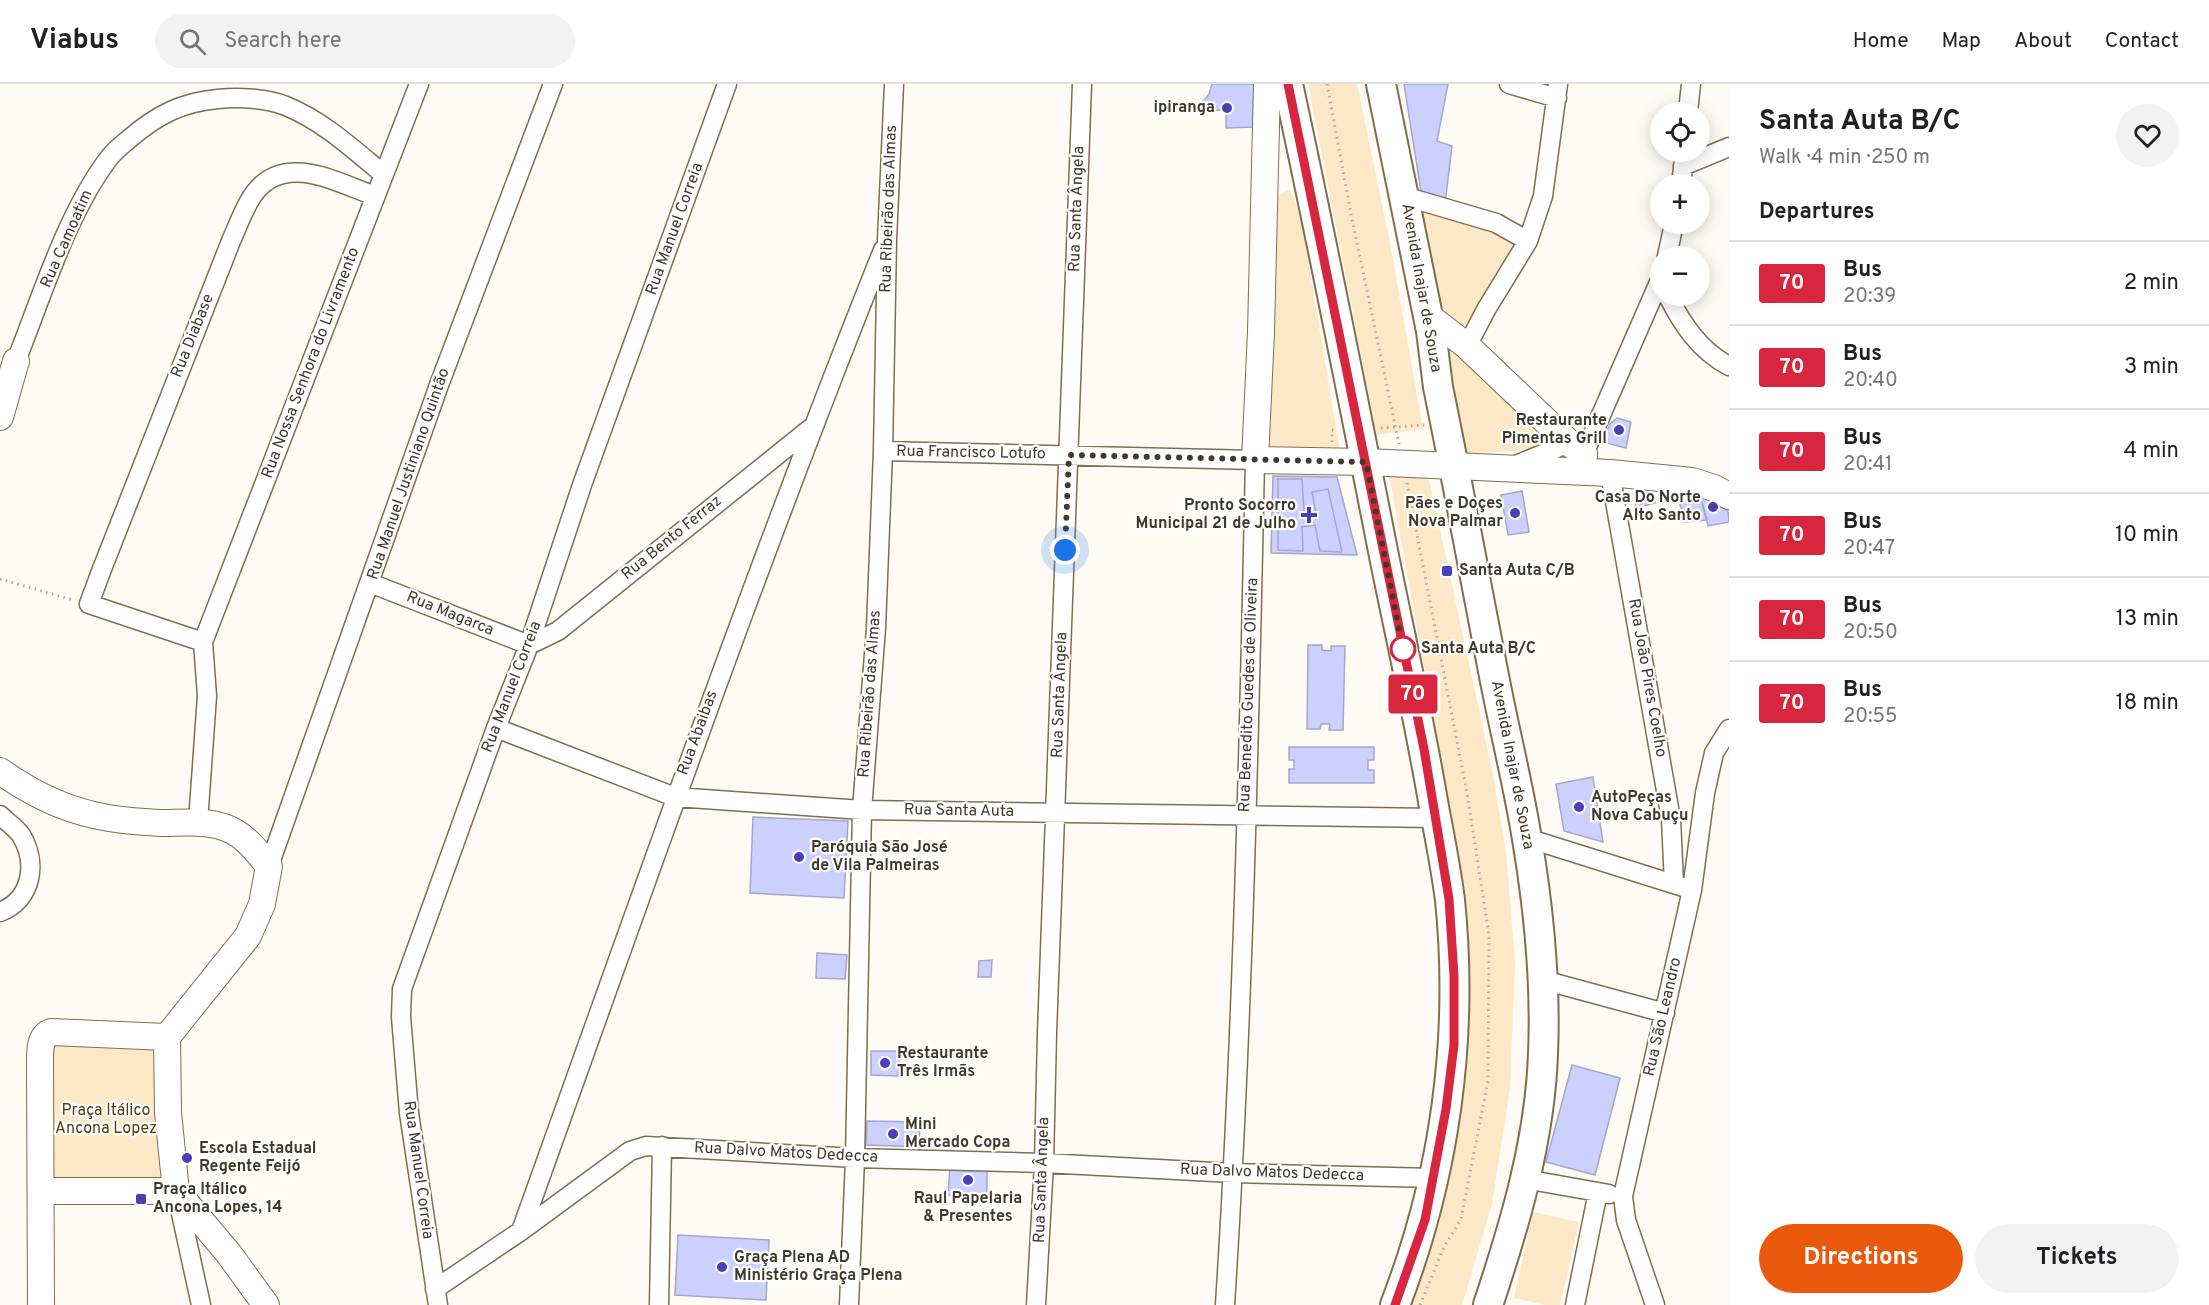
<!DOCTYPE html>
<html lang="en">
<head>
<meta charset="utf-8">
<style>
  body { margin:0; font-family:Overpass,sans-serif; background:#f2f2f2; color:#202124; height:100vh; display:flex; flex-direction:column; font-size:22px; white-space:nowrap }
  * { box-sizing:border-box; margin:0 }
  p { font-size:20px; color:#757577 }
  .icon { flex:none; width:33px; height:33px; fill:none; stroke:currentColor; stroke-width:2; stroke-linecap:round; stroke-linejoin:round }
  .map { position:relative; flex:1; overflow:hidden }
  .details { display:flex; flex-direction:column; background:#fff; width:480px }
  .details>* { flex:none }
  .badge { padding:0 12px; border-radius:4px; font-size:21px; line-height:39px }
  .controls { position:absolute; left:1650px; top:18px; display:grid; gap:12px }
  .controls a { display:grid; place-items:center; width:60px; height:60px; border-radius:50%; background:#fff; box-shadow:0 3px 15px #0003; font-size:30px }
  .you { position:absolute; width:30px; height:30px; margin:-15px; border:4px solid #fff; border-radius:50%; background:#1a73e8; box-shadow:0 0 0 9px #1a73e833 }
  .map>.badge { position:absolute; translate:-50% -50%; box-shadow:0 0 0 3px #fff }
  h2 { padding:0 30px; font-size:22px; line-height:54px }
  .round { display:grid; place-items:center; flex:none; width:63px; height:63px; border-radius:32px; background:#f2f2f2 }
  .overview { display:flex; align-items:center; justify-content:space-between; height:102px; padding:0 30px }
  h1 { font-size:28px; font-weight:700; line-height:45px }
  .cta { display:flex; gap:12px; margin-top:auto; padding:12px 30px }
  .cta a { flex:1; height:69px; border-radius:36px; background:#ea580c; color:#fff; font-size:24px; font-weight:700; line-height:69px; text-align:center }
  .cta a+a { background:#f2f2f2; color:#202124 }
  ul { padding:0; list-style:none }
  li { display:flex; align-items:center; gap:18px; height:84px; padding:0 30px; border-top:2px solid #e0e0e0 }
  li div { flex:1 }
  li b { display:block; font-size:22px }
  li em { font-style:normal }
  li .badge { min-width:66px; font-weight:700; text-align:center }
  header { display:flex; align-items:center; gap:36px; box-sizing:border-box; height:84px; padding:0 30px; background:#fff; border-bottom:2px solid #e0e0e0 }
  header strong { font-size:28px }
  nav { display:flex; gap:33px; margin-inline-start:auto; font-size:21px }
  .search { width:420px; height:54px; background:#f2f2f2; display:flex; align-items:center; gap:15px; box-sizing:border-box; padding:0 21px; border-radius:33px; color:#757577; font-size:22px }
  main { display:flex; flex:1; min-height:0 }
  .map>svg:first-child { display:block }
  .green { fill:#fce8c7 }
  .building { fill:#cbd0ff; stroke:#a4a7c9; stroke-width:1.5 }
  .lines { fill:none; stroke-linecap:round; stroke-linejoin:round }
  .street-casing { stroke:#7f6e50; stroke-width:21 }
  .secondary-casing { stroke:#7f6e50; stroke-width:28 }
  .primary-casing { stroke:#7f6e50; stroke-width:32 }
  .path { stroke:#aea9a0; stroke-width:3; stroke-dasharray:1.5 4.5; stroke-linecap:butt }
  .street { stroke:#fff; stroke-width:18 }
  .secondary { stroke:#fff; stroke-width:26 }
  .primary { stroke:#fff; stroke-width:28 }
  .line-casing { stroke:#fff; stroke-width:14 }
  .line { stroke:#d7263d; stroke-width:9 }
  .walk { stroke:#40392c; stroke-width:6; stroke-dasharray:0 10.8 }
  .poi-dot { fill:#4a3fb6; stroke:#fff; stroke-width:2 }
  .stop-dot { fill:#fff; stroke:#d7263d; stroke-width:3 }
  .labels { text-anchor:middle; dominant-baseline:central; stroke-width:4.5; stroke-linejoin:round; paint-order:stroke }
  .poi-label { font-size:16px; font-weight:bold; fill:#40392c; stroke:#fff; text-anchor:start }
  .street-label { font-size:16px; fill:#40392c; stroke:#fff }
  .stop-label { font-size:16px; font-weight:bold; fill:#40392c; stroke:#fff; text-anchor:start }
  .park-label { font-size:16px; fill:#543e11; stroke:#fff }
</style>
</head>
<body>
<header>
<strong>Viabus</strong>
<div class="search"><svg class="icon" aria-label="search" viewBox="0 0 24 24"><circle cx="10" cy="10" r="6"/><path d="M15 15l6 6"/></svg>Search here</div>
<nav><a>Home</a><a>Map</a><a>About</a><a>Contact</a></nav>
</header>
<main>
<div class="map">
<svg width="1729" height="1221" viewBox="0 0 1729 1221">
  <rect width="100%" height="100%" fill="#fefaf4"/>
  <path class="green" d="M1308,0H1357L1389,154L1423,345L1377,351Z
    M1289,105L1296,119L1303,147L1340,367L1262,366L1276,179L1278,112Z
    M1410,122L1471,137L1518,164L1460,248L1425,201Z
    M1433,249L1557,359L1535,366L1453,370Z
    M1388,385L1427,386L1492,686L1506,768L1515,879L1510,1004L1492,1120L1462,1221H1405L1443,1105L1460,1031L1467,955L1468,868L1460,778Z
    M46,950L167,953L176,1107H41Z
    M1533,1128L1579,1138L1560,1221H1545L1514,1214Z"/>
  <path class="building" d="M1212,0H1254L1253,43L1226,44V26L1201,27L1200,22L1209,10Z
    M1404,0H1448L1437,57L1452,62L1445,120L1422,114Z
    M1617,334L1631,338L1626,364L1606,359L1605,351L1610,340Z
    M1273,392L1337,393L1357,471L1271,469Z
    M1278,395H1302L1304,428L1316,429L1312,408L1328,405L1342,468L1320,467L1315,441L1302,443L1303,467L1278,466Z
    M1638,406H1653L1655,419L1636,424L1634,411Z
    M1522,407L1529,448L1508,451L1501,411Z
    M1677,408L1700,411L1707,436L1684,438Z
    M1700,411L1728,427L1729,438L1708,442Z
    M1308,561H1322V566L1331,567V562H1345L1343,646H1329L1330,640H1321L1320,645H1307Z
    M1289,663H1374V676H1368V686H1374V699H1289V685H1294V676H1289Z
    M1593,693L1603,758L1564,747L1556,700Z
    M753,733L848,737L844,814L750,809Z
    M817,869L847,871L845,895L816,894Z
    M992,876L991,893H978L979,877Z
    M871,967H900L898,992L871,991Z
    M1572,981L1620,994L1595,1091L1546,1078Z
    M867,1037L920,1038L919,1063L866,1061Z
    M950,1081L987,1082V1112L948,1111Z
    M678,1151L769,1156L766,1216L675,1211Z"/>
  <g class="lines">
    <g class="street-casing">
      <path id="street" d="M1509,0L1557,14
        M1688,28L1691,0
        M1683,82L1729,63
        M1681,100L1685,68
        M1404,112L1496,139L1528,157
        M1667,172L1674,140
        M1668,212C1682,240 1700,267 1729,282
        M1467,262L1487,224L1528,157L1543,112L1558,0
        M16,277C42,212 67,129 109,74C114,67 122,61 129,55C157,31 182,18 218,15C238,13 267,14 286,22C323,37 353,65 383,90
        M883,367L1255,376C1249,658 1243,940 1225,1221
        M1584,370L1660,196
        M1516,381L1569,359
        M1610,389L1671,735L1674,800
        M370,499L529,561L558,547L811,344
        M203,558L89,520L102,485L231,157C238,142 245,120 256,107C287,69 338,99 375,112
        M496,644L675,713L862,726L1436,734
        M0,731C7,738 16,744 21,751C38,779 32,816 0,828
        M198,738L207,612L203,558L419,0
        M1527,754L1683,803
        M269,782L439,301L553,0
        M1543,896L1665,929
        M1525,1095L1609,1110
        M177,1111L201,1221
        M521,1147C639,819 753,490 883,166
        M435,1205L521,1147L630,1067L646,1062L855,1074L1044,1079L1233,1089L1433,1094
        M438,1221L409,1029L401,933L402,905L496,644L529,561L582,401L727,0
        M659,1221L662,1062
        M849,1221L855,1074L862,726L876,544L883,367L887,156L894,0
        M1036,1221L1044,1079L1047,949L1082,0
        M1575,1221L1598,1108
        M1655,1221L1626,1136L1623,1112L1692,806L1705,709L1714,669L1729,645"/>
    </g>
    <g class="secondary-casing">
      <path id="secondary" d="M1267,0L1261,248L1255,376L1366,378L1610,389L1692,397L1714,404L1729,412
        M1428,232L1467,262L1569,359L1584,370L1583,387
        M0,333L16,277
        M0,687C32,710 70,728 109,734C126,737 143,738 160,739C184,739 210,735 233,747C248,755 258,769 269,782L262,820L248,852L167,953
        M167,953L168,1029L176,1107
        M41,1107H176
        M176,1107L229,1170L266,1221
        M41,1221L40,980C40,969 39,952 51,948L167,953"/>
    </g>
    <g class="primary-casing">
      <path id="primary" d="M1288,0C1322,157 1353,314 1384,472C1401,556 1420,639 1434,723C1440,754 1446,785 1450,816C1464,954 1445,1092 1395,1221
        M1381,0L1431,247L1438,303C1459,405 1477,506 1497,607C1507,657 1519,705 1527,755C1539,826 1546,898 1543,970C1540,1056 1515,1140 1488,1221"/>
    </g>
    <path class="path" d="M1327,0L1351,130L1399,360
      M1381,344L1425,341
      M1332,358V346H1338
      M1407,399L1467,709L1489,851L1488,997L1461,1135L1444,1163L1420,1221
      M0,495L73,516"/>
    <use href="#street" class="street"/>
    <use href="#secondary" class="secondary"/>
    <use href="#primary" class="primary"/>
  </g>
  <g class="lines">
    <g class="line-casing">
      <path id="line" d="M1288,0L1424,665L1449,815L1454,892V961L1446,1025L1425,1136L1395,1221"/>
    </g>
    <use href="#line" class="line"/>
    <path class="walk" d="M1065,466L1069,371L1366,378L1403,565"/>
  </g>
  <g class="poi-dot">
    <circle cx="1227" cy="24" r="6"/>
    <circle cx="1619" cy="346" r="6"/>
    <circle cx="1713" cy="423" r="6"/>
    <circle cx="1515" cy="429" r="6"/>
    <path d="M1306 422h6v6h6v6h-6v6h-6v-6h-6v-6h6z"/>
    <rect x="1441" y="481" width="12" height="12" rx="3"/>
    <circle cx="1579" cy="723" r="6"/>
    <circle cx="799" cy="773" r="6"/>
    <circle cx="885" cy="979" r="6"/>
    <circle cx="893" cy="1050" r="6"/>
    <circle cx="187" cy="1074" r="6"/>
    <circle cx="968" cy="1096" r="6"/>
    <rect x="135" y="1109" width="12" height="12" rx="3"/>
    <circle cx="722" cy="1183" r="6"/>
  </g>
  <circle class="stop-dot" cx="1403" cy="565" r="12"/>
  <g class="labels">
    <g class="poi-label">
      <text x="1215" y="24" text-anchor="end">ipiranga</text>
      <text x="1607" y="337" text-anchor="end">Restaurante<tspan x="1607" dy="18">Pimentas Grill</tspan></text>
      <text x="1701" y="414" text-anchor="end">Casa Do Norte<tspan x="1701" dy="18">Alto Santo</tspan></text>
      <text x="1503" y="420" text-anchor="end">Pães e Doçes<tspan x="1503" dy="18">Nova Palmar</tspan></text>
      <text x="1296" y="422" text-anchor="end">Pronto Socorro<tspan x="1296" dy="18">Municipal 21 de Julho</tspan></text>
      <text x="1459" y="487">Santa Auta C/B</text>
      <text x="1591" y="714">AutoPeças<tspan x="1591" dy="18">Nova Cabuçu</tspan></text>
      <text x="811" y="764">Paróquia São José<tspan x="811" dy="18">de Vila Palmeiras</tspan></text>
      <text x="897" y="970">Restaurante<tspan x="897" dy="18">Três Irmãs</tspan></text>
      <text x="905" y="1041">Mini<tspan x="905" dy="18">Mercado Copa</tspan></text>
      <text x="199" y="1065">Escola Estadual<tspan x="199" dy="18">Regente Feijó</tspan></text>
      <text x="153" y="1106">Praça Itálico<tspan x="153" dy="18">Ancona Lopes, 14</tspan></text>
      <text x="968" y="1115" text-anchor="middle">Raul Papelaria<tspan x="968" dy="18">&amp; Presentes</tspan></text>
      <text x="734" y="1174">Graça Plena AD<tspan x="734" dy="18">Ministério Graça Plena</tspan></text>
    </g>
    <g class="street-label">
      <text transform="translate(889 125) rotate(-88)">Rua Ribeirão das Almas</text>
      <text transform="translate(1077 125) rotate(-88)">Rua Santa Ângela</text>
      <text transform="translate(675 145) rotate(-70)">Rua Manuel Correia</text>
      <text transform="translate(67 155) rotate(-66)">Rua Camoatim</text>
      <text transform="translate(1421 204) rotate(80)">Avenida Inajar de Souza</text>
      <text transform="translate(193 252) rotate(-68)">Rua Diabase</text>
      <text transform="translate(311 279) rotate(-69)">Rua Nossa Senhora do Livramento</text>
      <text transform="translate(971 369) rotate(1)">Rua Francisco Lotufo</text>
      <text transform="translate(409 390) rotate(-71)">Rua Manuel Justiniano Quintão</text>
      <text transform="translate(672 454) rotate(-39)">Rua Bento Ferraz</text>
      <text transform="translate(450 530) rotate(22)">Rua Magarca</text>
      <text transform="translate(1647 594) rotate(80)">Rua João Pires Coelho</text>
      <text transform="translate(512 603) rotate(-69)">Rua Manuel Correia</text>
      <text transform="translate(870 610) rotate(-86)">Rua Ribeirão das Almas</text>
      <text transform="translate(1060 611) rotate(-88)">Rua Santa Ângela</text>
      <text transform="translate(1249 611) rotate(-88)">Rua Benedito Guedes de Oliveira</text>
      <text transform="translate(698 649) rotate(-70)">Rua Abaibas</text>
      <text transform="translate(1512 681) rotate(79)">Avenida Inajar de Souza</text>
      <text transform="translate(959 727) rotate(1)">Rua Santa Auta</text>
      <text transform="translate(1663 933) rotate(-77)">Rua São Leandro</text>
      <text transform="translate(786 1069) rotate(3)">Rua Dalvo Matos Dedecca</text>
      <text transform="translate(418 1086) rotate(82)">Rua Manuel Correia</text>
      <text transform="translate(1272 1089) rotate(2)">Rua Dalvo Matos Dedecca</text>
      <text transform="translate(1042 1096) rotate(-88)">Rua Santa Ângela</text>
    </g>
    <g class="stop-label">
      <text x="1421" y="565">Santa Auta B/C</text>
    </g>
    <g class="park-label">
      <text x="106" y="1027">Praça Itálico<tspan x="106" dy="18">Ancona Lopez</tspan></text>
    </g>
  </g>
</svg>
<div class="controls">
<a><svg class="icon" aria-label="locate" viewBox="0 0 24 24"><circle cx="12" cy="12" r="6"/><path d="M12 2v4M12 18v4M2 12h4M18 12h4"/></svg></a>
<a>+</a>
<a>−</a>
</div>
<div class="you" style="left:1065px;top:466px"></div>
<b class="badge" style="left:1413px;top:610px;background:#d7263d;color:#fff">70</b>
</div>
<section class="details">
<div class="overview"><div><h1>Santa Auta B/C</h1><p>Walk · 4 min · 250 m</p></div><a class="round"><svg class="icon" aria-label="heart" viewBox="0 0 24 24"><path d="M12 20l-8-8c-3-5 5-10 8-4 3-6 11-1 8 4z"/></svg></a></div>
<h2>Departures</h2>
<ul>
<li><span class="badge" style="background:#d7263d;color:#fff">70</span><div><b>Bus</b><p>20:39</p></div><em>2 min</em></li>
<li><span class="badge" style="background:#d7263d;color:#fff">70</span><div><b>Bus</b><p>20:40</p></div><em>3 min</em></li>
<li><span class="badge" style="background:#d7263d;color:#fff">70</span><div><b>Bus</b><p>20:41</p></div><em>4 min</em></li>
<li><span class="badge" style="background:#d7263d;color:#fff">70</span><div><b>Bus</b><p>20:47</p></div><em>10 min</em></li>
<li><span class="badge" style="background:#d7263d;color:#fff">70</span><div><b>Bus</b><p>20:50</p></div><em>13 min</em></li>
<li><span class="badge" style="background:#d7263d;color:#fff">70</span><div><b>Bus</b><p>20:55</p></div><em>18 min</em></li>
</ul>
<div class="cta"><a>Directions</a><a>Tickets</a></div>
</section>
</main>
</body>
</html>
